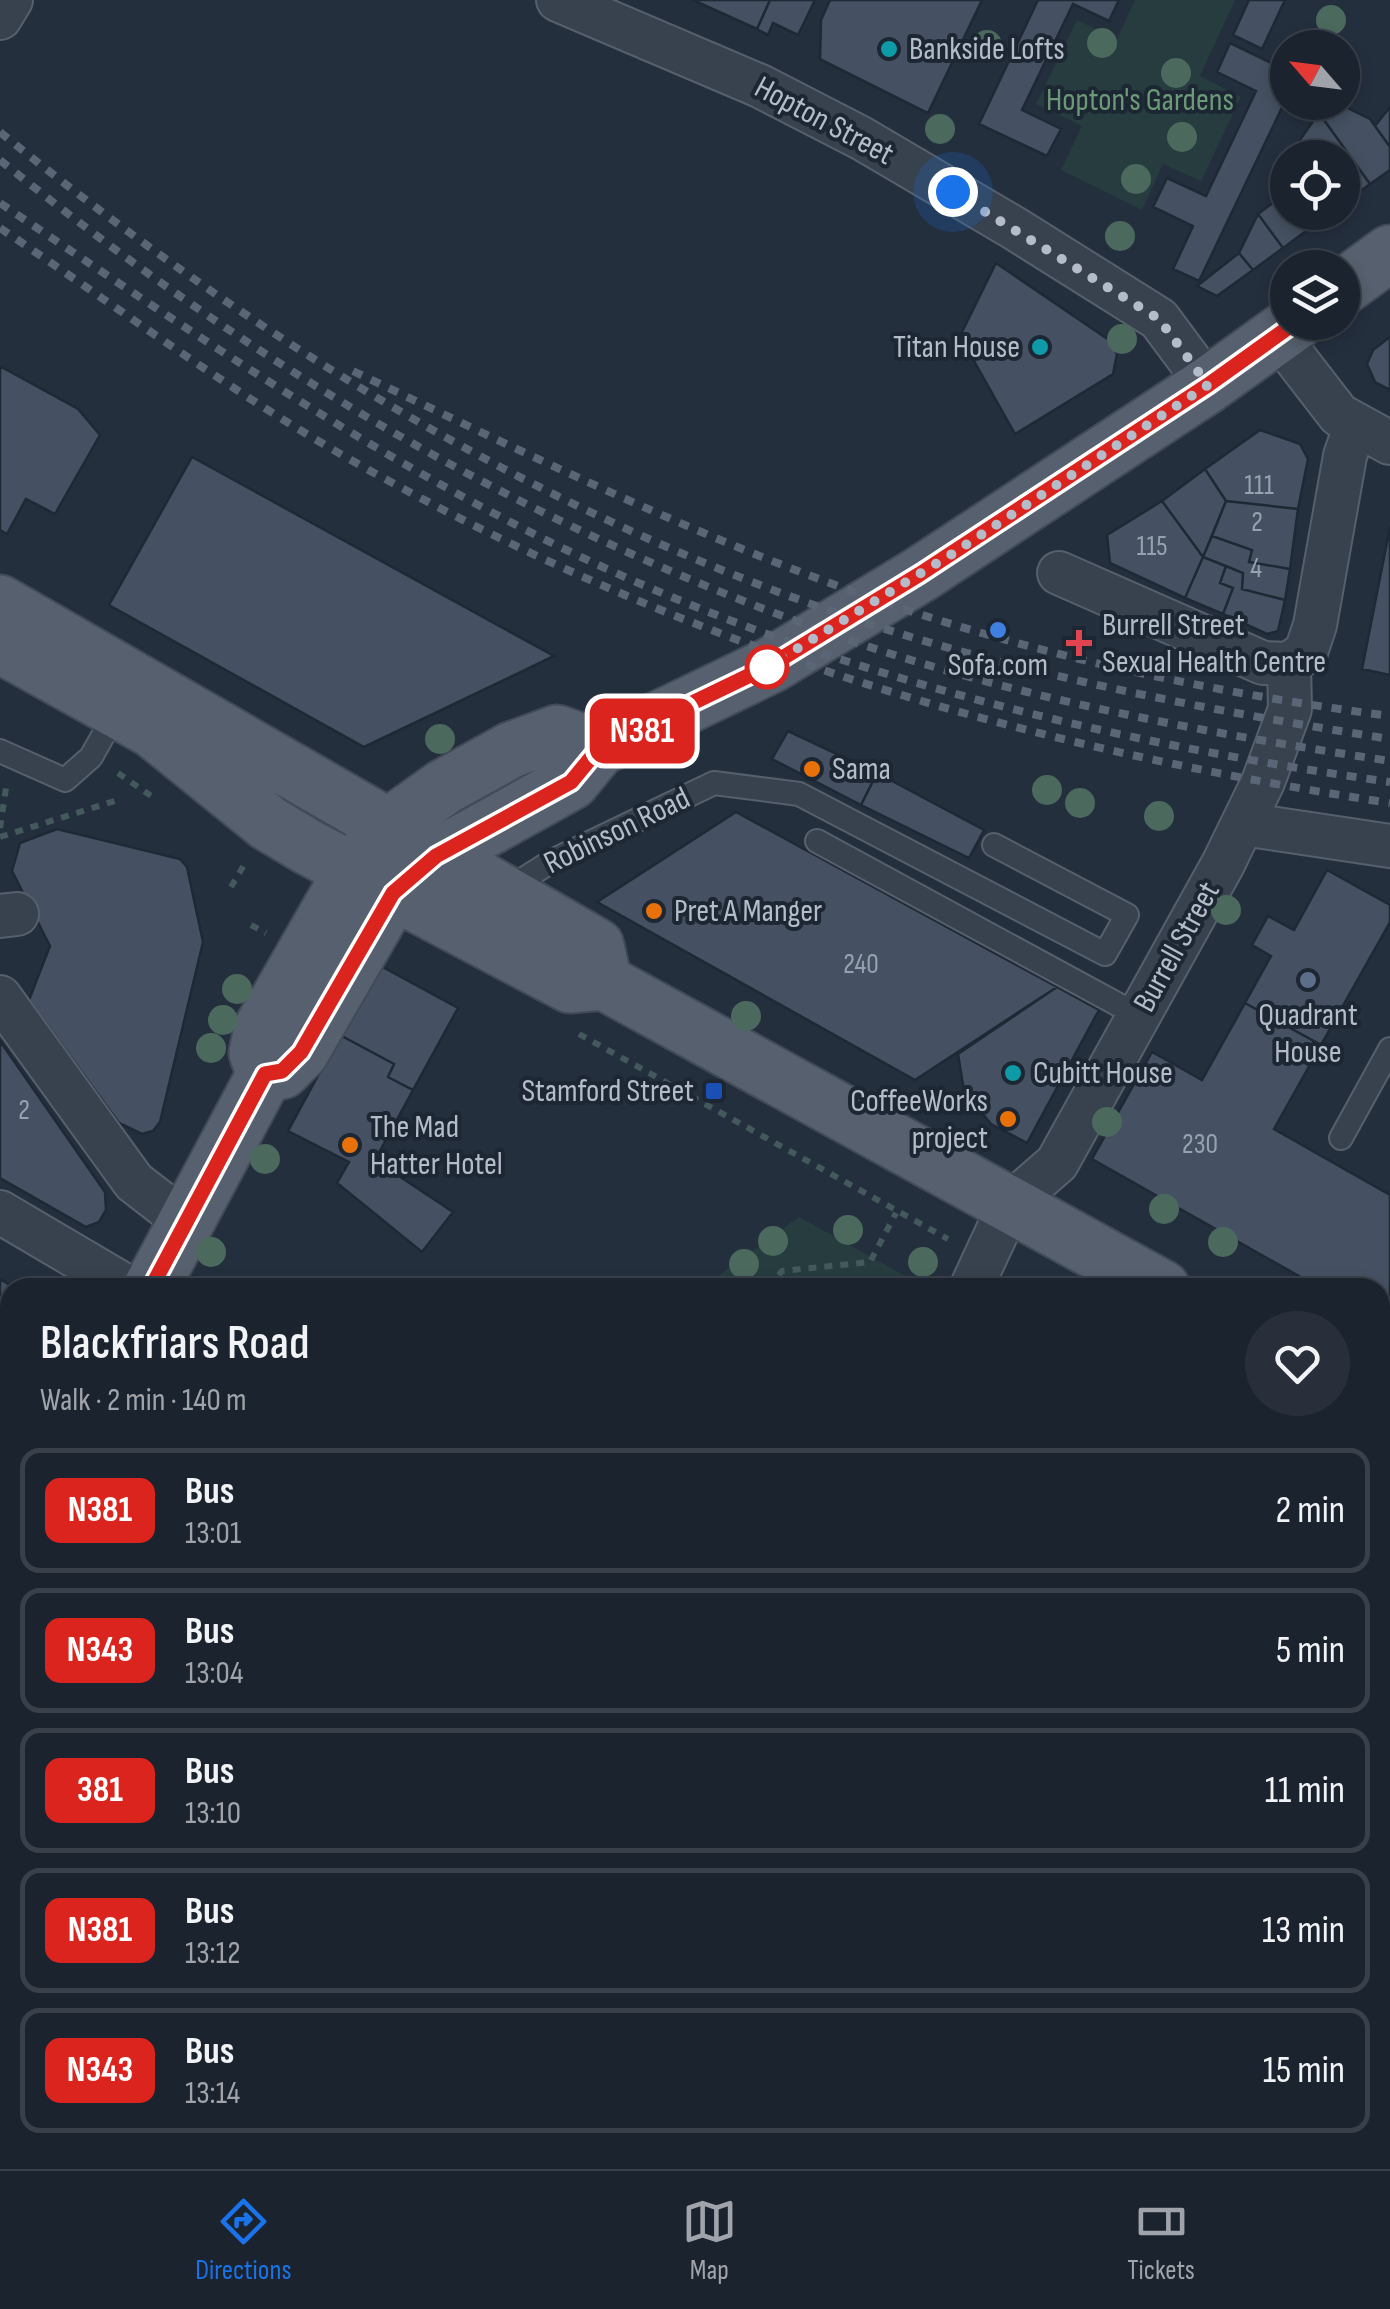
<!DOCTYPE html>
<html lang="en">
<head>
<meta charset="utf-8">
<style>
  body { margin:0; font-family:"Sofia Sans Condensed",sans-serif; background:#282f3a; color:#f1f3f6; height:100vh; display:flex; flex-direction:column; font-size:38px; white-space:nowrap }
  * { box-sizing:border-box; margin:0 }
  p { font-size:32px; color:#a0a4aa }
  .icon { flex:none; width:55px; height:55px; fill:none; stroke:currentColor; stroke-width:2; stroke-linecap:round; stroke-linejoin:round }
  .map { position:relative; flex:1; overflow:hidden }
  .panel { position:absolute; left:0px; top:1278px; width:1390px; height:892px; display:flex; flex-direction:column; background:#1b232e; border-radius:30px 30px 0 0; box-shadow:0 5px 15px #0003,0 0 0 2px #39404a }
  .panel>* { flex:none }
  .badge { padding:0 20px; border-radius:15px; font-size:35px; line-height:65px }
  .needle { width:65px; rotate:298deg }
  .tools { position:absolute; left:1270px; top:30px; display:grid; gap:20px }
  .tools a { display:grid; place-items:center; width:90px; height:90px; border-radius:50%; background:#1b232e; box-shadow:0 5px 15px #0003,0 0 0 2px #39404a; font-size:50px }
  .you { position:absolute; width:50px; height:50px; margin:-25px; border:8px solid #fff; border-radius:50%; background:#1a73e8; box-shadow:0 0 0 15px #1a73e833 }
  .map>.badge { position:absolute; translate:-50% -50%; box-shadow:0 0 0 5px #fff }
  .round { display:grid; place-items:center; flex:none; width:105px; height:105px; border-radius:52px; background:#282f3a }
  .headline { display:flex; align-items:center; justify-content:space-between; height:170px; padding:0 40px }
  h1 { font-size:48px; font-weight:600; line-height:75px }
  ul { padding:0; list-style:none }
  li { display:flex; align-items:center; gap:30px; height:125px; margin:0 20px 15px; padding:0 20px; border:5px solid #39404a; border-radius:20px }
  li div { flex:1 }
  li b { display:block; font-size:38px }
  li em { font-style:normal }
  li .badge { min-width:110px; font-weight:700; text-align:center }
  .dock { display:flex; justify-content:space-around; align-items:center; height:140px; border-top:2px solid #39404a; background:#1b232e; font-size:28px; color:#a0a4aa }
  .dock a { display:grid; justify-items:center; gap:5px }
  .dock .current { color:#1a73e8 }
  .map>svg:first-child { display:block }
  .green { fill:#263c3f }
  .building { fill:#455162; stroke:#1f2835; stroke-width:2.5 }
  .lines { fill:none; stroke-linecap:round; stroke-linejoin:round }
  .lane-casing { stroke:#565f6c; stroke-width:26 }
  .street-casing { stroke:#565f6c; stroke-width:46 }
  .primary-casing { stroke:#414a57; stroke-width:59 }
  .path { stroke:#44595c; stroke-width:6; stroke-dasharray:8 8; stroke-linecap:butt }
  .lane { stroke:#38414e; stroke-width:22 }
  .street { stroke:#38414e; stroke-width:42 }
  .primary { stroke:#56606e; stroke-width:55 }
  .rail { stroke:#5a6575; stroke-width:8; stroke-dasharray:10 10; stroke-linecap:butt }
  .tree { fill:#4b6a5d }
  .line-casing { stroke:#fff; stroke-width:22 }
  .line { stroke:#dc241f; stroke-width:15 }
  .walk { stroke:#b4bcc9; stroke-width:10; stroke-dasharray:0 18 }
  .culture-dot { fill:#0f9aa8; stroke:#1d2633; stroke-width:4 }
  .shop-dot { fill:#3f7fe0; stroke:#1d2633; stroke-width:4 }
  .health-dot { fill:#e0444e; stroke:#1d2633; stroke-width:4 }
  .stop-dot { fill:#fff; stroke:#dc241f; stroke-width:5 }
  .food-dot { fill:#e8710a; stroke:#1d2633; stroke-width:4 }
  .service-dot { fill:#5c6f8a; stroke:#1d2633; stroke-width:4 }
  .transit-dot { fill:#1a4fb4; stroke:#1d2633; stroke-width:4 }
  .labels { text-anchor:middle; dominant-baseline:central; stroke-width:8; stroke-linejoin:round; paint-order:stroke }
  .number-label { font-size:28px; fill:#98a1af }
  .poi-label { font-size:32px; fill:#b4bcc9; stroke:#1d2633; text-anchor:start }
  .park-label { font-size:32px; fill:#6b9a76; stroke:#1d2633 }
  .street-label { font-size:32px; fill:#b4bcc9; stroke:#1d2633 }
</style>
</head>
<body>
<div class="map">
<svg width="1390" height="2169" viewBox="0 0 1390 2169">
  <rect width="100%" height="100%" fill="#242f3e"/>
  <path class="green" d="M1135,0H1235L1200,76L1241,97L1201,181L1163,164L1142,210L1061,170L1082,126L1036,104L1077,20L1117,39Z
    M799,1217L925,1287H703Z
    M981,2160H1224L1222,2169H978Z"/>
  <path class="building" d="M693,0H770L757,29Z
    M770,0H815L798,35L773,23L768,35L757,29Z
    M830,0H982L928,113L820,59L821,20Z
    M1038,0H1119L1109,21L1073,4L1022,110L1061,129L1047,156L979,124Z
    M1249,0H1285L1262,49L1233,35Z
    M1230,43L1288,71V95L1199,281L1173,269L1193,226L1153,207L1167,178L1206,196L1256,91L1217,72Z
    M1335,102L1370,119L1390,147V170L1370,184L1319,113Z
    M1390,107V147L1375,126Z
    M1319,113L1370,184L1342,205V158H1307L1297,144Z
    M1287,192L1288,212H1303L1313,226L1283,248L1258,214Z
    M1258,214L1283,248L1253,270L1239,253Z
    M1239,253L1253,270L1217,296L1197,286Z
    M996,263L1109,340L1117,354L1113,374L1015,434L960,336Z
    M1390,337V390L1375,382L1367,364L1373,350Z
    M0,366L78,409L100,435L55,514L26,499L7,534L0,530Z
    M1260,430L1300,444L1308,459L1298,509L1226,501L1205,469Z
    M192,457L554,656L364,747L109,605Z
    M1205,469L1226,501L1203,557L1162,501Z
    M1162,501L1203,557L1185,598L1110,563L1107,535Z
    M1226,501L1298,509L1290,569L1249,562L1252,550L1212,536Z
    M1390,527V675L1362,669Z
    M1212,536L1252,550L1249,562L1290,569L1285,600L1242,589L1243,573L1203,557Z
    M1203,557L1226,566L1220,583L1233,588L1223,614L1185,598Z
    M1226,566L1243,573L1242,589L1285,600L1278,631L1267,634L1223,614L1233,588L1220,583Z
    M788,731L877,773L861,805L772,759Z
    M877,773L984,830L969,858L861,805Z
    M736,812L1057,987L915,1080L597,902Z
    M57,829L180,859L187,867L203,942L160,1122L153,1131L142,1134L119,1123L29,1000L50,946L12,871L20,843Z
    M1327,870L1390,905V922L1321,1045L1245,1003L1271,956L1252,945L1268,916L1294,930Z
    M377,964L458,1008L413,1090L388,1077L394,1064L340,1035Z
    M1057,987L1099,1010L1027,1143L991,1124L964,1091L958,1054Z
    M1245,1003L1321,1045L1274,1129L1390,1195V1294L1380,1312V1288H1320L1092,1159L1152,1052L1202,1080Z
    M340,1035L394,1064L388,1077L413,1090L375,1160L453,1212L422,1252L337,1183L349,1162L288,1131Z
    M0,1041L105,1192L106,1210L99,1222L86,1227L0,1178Z
    M0,1279L15,1288H10V1374L0,1393Z
    M1380,1541L1390,1546V1751L1380,1768Z
    M10,1629V1994L0,1992V1648Z
    M1390,1872V1922L1380,1920V1892Z
    M1380,1920L1390,1922V2169H1306L1308,2160H1380Z
    M0,2062L10,2065V2160H40L38,2169H0Z
    M95,2160H193L191,2169L137,2161L135,2169H92Z
    M204,2160H237L260,2166L202,2169Z
    M728,2160H962L960,2169H752Z"/>
  <g class="lines">
    <g class="lane-casing">
      <path id="lane" d="M0,751L65,780L91,757L118,709
        M817,841L1139,1016
        M503,892L552,861L714,783L799,794L1105,954L1127,915L994,845
        M1341,1138L1390,1049"/>
    </g>
    <g class="street-casing">
      <path id="street" d="M558,0L760,86L861,138L1014,228L1159,319L1208,385
        M0,18L11,0
        M1278,336L1339,415L1390,443
        M1059,573L1263,663L1289,664L1306,652L1315,625L1345,456L1355,427
        M1243,824L1390,846
        M0,916L17,914
        M0,997L134,1182L187,1223
        M0,1212L129,1288
        M971,1288L1010,1204L1057,1163L1223,864L1263,782L1290,709L1289,664
        M1380,1815L1390,1797
        M0,2029L10,2031
        M557,2160L596,2169
        M1262,2169L1264,2160"/>
    </g>
    <g class="primary-casing">
      <path id="primary" d="M1342,288L1390,253
        M0,603L596,946L604,982
        M0,645L153,730L268,823L308,847L570,985L604,982L1162,1288
        M265,1074L282,1071L301,1052L393,893L436,857L571,782L599,748L771,665L921,574L1208,385L1296,322
        M151,1288L265,1074L257,1053L262,1028L352,871L388,827L444,787L511,750L557,733L599,748
        M1380,1408L1390,1413
        M0,1559L10,1540"/>
    </g>
    <path class="path" d="M118,773L157,800
      M0,828L6,788
      M0,837L121,799
      M231,887L244,865
      M251,925L266,933
      M579,1034L948,1239
      M1021,1278L1037,1288
      M769,1288L782,1271L870,1262L896,1213
      M1380,1482L1390,1488
      M974,2169L976,2160"/>
    <use href="#lane" class="lane"/>
    <use href="#street" class="street"/>
    <use href="#primary" class="primary"/>
    <path class="rail" d="M0,132C275,356 580,538 921,640C1075,685 1232,714 1390,739
      M0,160C248,361 504,514 804,624C992,694 1193,731 1390,761
      M0,203C172,319 341,436 526,530C795,667 1093,740 1390,782
      M0,228C116,306 229,391 351,460C684,648 1014,745 1390,803
      M353,371C529,455 710,544 895,606C1056,660 1222,694 1390,716"/>
  </g>
  <g class="tree">
    <circle cx="1331" cy="20" r="15"/>
    <circle cx="1102" cy="43" r="15"/>
    <circle cx="987" cy="45" r="15"/>
    <circle cx="1176" cy="73" r="15"/>
    <circle cx="940" cy="129" r="15"/>
    <circle cx="1182" cy="137" r="15"/>
    <circle cx="1136" cy="179" r="15"/>
    <circle cx="1120" cy="236" r="15"/>
    <circle cx="1122" cy="339" r="15"/>
    <circle cx="440" cy="739" r="15"/>
    <circle cx="1047" cy="790" r="15"/>
    <circle cx="1080" cy="803" r="15"/>
    <circle cx="1159" cy="816" r="15"/>
    <circle cx="1226" cy="910" r="15"/>
    <circle cx="237" cy="989" r="15"/>
    <circle cx="746" cy="1016" r="15"/>
    <circle cx="223" cy="1020" r="15"/>
    <circle cx="211" cy="1048" r="15"/>
    <circle cx="1107" cy="1122" r="15"/>
    <circle cx="265" cy="1159" r="15"/>
    <circle cx="1164" cy="1209" r="15"/>
    <circle cx="848" cy="1230" r="15"/>
    <circle cx="773" cy="1241" r="15"/>
    <circle cx="1223" cy="1242" r="15"/>
    <circle cx="211" cy="1252" r="15"/>
    <circle cx="923" cy="1262" r="15"/>
    <circle cx="744" cy="1264" r="15"/>
  </g>
  <g class="lines">
    <g class="line-casing">
      <path id="line" d="M151,1288L265,1074L282,1071L301,1052L393,893L436,856L571,782L599,748L771,665L920,574L1208,385L1296,322"/>
    </g>
    <use href="#line" class="line"/>
    <path class="walk" d="M767,667L952,554L1208,385L1159,319L953,192"/>
  </g>
  <g class="culture-dot">
    <circle cx="889" cy="49" r="10"/>
    <circle cx="1040" cy="347" r="10"/>
    <circle cx="1013" cy="1073" r="10"/>
  </g>
  <circle class="shop-dot" cx="998" cy="630" r="10"/>
  <path class="health-dot" d="M1074 628h10v10h10v10h-10v10h-10v-10h-10v-10h10z"/>
  <circle class="stop-dot" cx="767" cy="667" r="20"/>
  <g class="food-dot">
    <circle cx="812" cy="769" r="10"/>
    <circle cx="654" cy="911" r="10"/>
    <circle cx="1008" cy="1119" r="10"/>
    <circle cx="350" cy="1145" r="10"/>
  </g>
  <circle class="service-dot" cx="1308" cy="980" r="10"/>
  <rect class="transit-dot" x="704" y="1081" width="20" height="20" rx="5"/>
  <g class="labels">
    <g class="number-label">
      <text x="1259" y="485">111</text>
      <text x="1257" y="522">2</text>
      <text x="1152" y="546">115</text>
      <text x="1256" y="568">4</text>
      <text x="861" y="964">240</text>
      <text x="24" y="1110">2</text>
      <text x="1200" y="1144">230</text>
    </g>
    <g class="poi-label">
      <text x="909" y="49">Bankside Lofts</text>
      <text x="1020" y="347" text-anchor="end">Titan House</text>
      <text x="1102" y="625">Burrell Street<tspan x="1102" dy="37">Sexual Health Centre</tspan></text>
      <text x="998" y="665" text-anchor="middle">Sofa.com</text>
      <text x="832" y="769">Sama</text>
      <text x="674" y="911">Pret A Manger</text>
      <text x="1308" y="1015" text-anchor="middle">Quadrant<tspan x="1308" dy="37">House</tspan></text>
      <text x="1033" y="1073">Cubitt House</text>
      <text x="694" y="1091" text-anchor="end">Stamford Street</text>
      <text x="988" y="1101" text-anchor="end">CoffeeWorks<tspan x="988" dy="37">project</tspan></text>
      <text x="370" y="1127">The Mad<tspan x="370" dy="37">Hatter Hotel</tspan></text>
    </g>
    <g class="park-label">
      <text x="1140" y="100">Hopton's Gardens</text>
    </g>
    <g class="street-label">
      <text transform="translate(824 121) rotate(28)">Hopton Street</text>
      <text transform="translate(617 831) rotate(-26)">Robinson Road</text>
      <text transform="translate(1177 947) rotate(-61)">Burrell Street</text>
    </g>
  </g>
</svg>
<div class="tools">
<a><svg class="needle" viewBox="-14 -14 28 28"><path d="M0-13l5 13h-10z" fill="#e53935"/><path d="M0 13l5-13h-10z" fill="#a0a4aa"/></svg></a>
<a><svg class="icon" aria-label="locate" viewBox="0 0 24 24"><circle cx="12" cy="12" r="6"/><path d="M12 2v4M12 18v4M2 12h4M18 12h4"/></svg></a>
<a><svg class="icon" aria-label="layers" viewBox="0 0 24 24"><path d="M12 4l9 5-9 5-9-5zM3 14l9 5 9-5"/></svg></a>
</div>
<div class="you" style="left:953px;top:192px"></div>
<b class="badge" style="left:642px;top:731px;background:#dc241f;color:#fff">N381</b>
<section class="panel">
<div class="headline"><div><h1>Blackfriars Road</h1><p>Walk · 2 min · 140 m</p></div><a class="round"><svg class="icon" aria-label="heart" viewBox="0 0 24 24"><path d="M12 20l-8-8c-3-5 5-10 8-4 3-6 11-1 8 4z"/></svg></a></div>
<ul>
<li><span class="badge" style="background:#dc241f;color:#fff">N381</span><div><b>Bus</b><p>13:01</p></div><em>2 min</em></li>
<li><span class="badge" style="background:#dc241f;color:#fff">N343</span><div><b>Bus</b><p>13:04</p></div><em>5 min</em></li>
<li><span class="badge" style="background:#dc241f;color:#fff">381</span><div><b>Bus</b><p>13:10</p></div><em>11 min</em></li>
<li><span class="badge" style="background:#dc241f;color:#fff">N381</span><div><b>Bus</b><p>13:12</p></div><em>13 min</em></li>
<li><span class="badge" style="background:#dc241f;color:#fff">N343</span><div><b>Bus</b><p>13:14</p></div><em>15 min</em></li>
</ul>
</section>
</div>
<nav class="dock">
<a class="current"><svg class="icon" aria-label="directions" viewBox="0 0 24 24"><path d="M12 3l9 9-9 9-9-9zM9 14v-3h6M13 9l2 2-2 2"/></svg>Directions</a>
<a><svg class="icon" aria-label="map" viewBox="0 0 24 24"><path d="M3 6l6-2 6 2 6-2v14l-6 2-6-2-6 2zM9 4v14M15 6v14"/></svg>Map</a>
<a><svg class="icon" aria-label="tickets" viewBox="0 0 24 24"><path d="M3 7h18v10H3zM15 7v10"/></svg>Tickets</a>
</nav>
</body>
</html>
